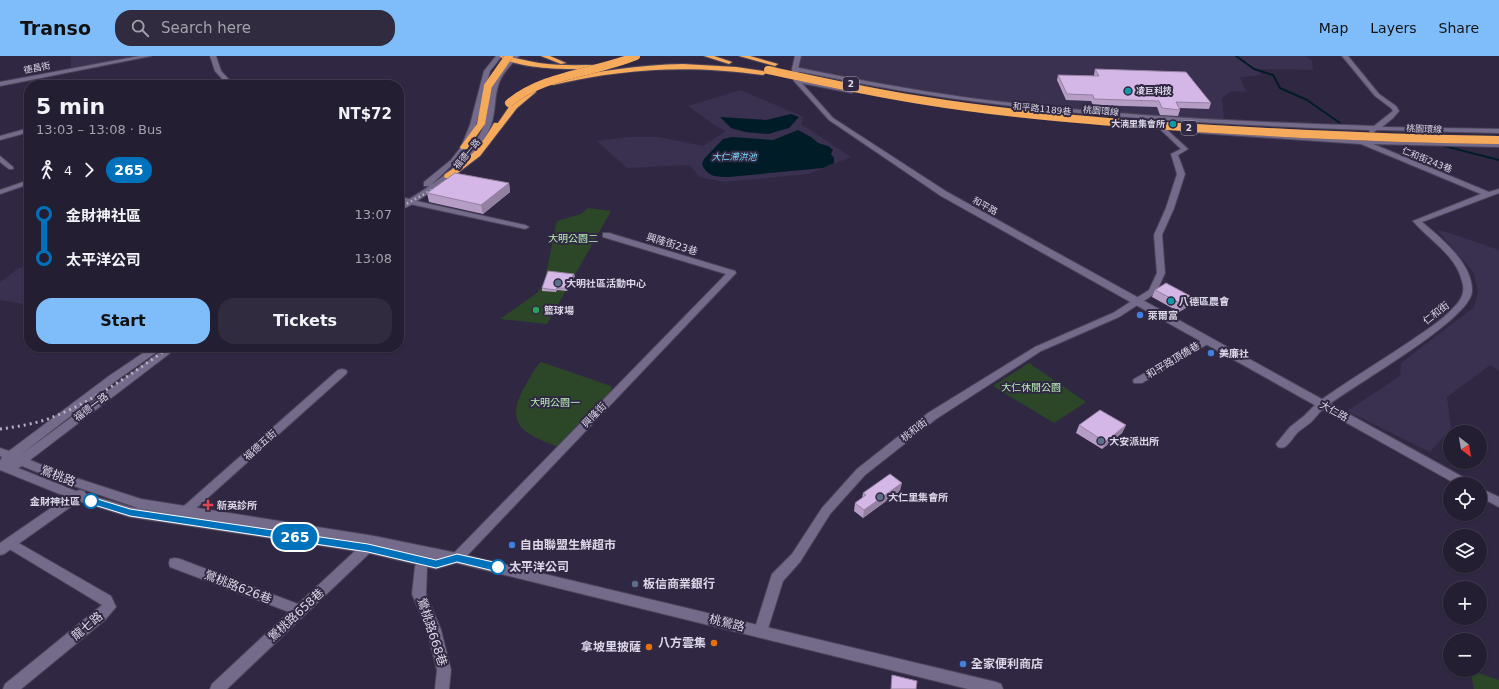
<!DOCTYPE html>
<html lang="en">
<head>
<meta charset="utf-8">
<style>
  body { margin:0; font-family:"DejaVu Sans","Noto Sans TC",sans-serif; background:#302b3e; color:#f1f3f6; height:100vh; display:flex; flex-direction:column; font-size:15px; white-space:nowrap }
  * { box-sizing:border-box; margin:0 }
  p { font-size:13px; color:#a3a2ac }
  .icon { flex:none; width:22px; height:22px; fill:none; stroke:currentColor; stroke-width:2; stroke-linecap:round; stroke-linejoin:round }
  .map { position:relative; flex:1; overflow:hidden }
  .side { position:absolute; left:24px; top:24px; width:380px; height:272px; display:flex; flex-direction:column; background:#241e32; border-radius:16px; box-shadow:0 1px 3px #0004,0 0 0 1px #413c4d }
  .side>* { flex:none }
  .badge { padding:0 8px; border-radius:13px; font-size:14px; line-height:26px }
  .needle { width:26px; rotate:149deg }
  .tools { position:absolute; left:1443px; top:369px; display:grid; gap:8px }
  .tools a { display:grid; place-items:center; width:44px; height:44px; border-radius:50%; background:#241e32; box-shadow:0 1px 3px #0004,0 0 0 1px #413c4d; font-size:20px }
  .map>.badge { position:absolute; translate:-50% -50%; box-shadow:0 0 0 2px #fff }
  .legs { display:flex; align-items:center; gap:6px; height:44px; padding:0 12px; font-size:13px }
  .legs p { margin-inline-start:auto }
  .summary { display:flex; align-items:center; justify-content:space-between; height:68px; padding:0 12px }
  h1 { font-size:22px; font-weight:600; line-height:30px }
  .button { display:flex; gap:8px; margin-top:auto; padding:8px 12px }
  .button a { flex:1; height:46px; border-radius:16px; background:#7ebdf9; color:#111; font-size:16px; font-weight:600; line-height:46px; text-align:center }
  .button a+a { background:#302b3e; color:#f1f3f6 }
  ul { padding:0 12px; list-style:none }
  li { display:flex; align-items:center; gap:14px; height:44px; font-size:15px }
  li i { display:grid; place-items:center; width:6px; height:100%; margin:0 5px; background:currentColor }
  li i::after { content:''; width:10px; height:10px; margin:-5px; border:3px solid; border-radius:50%; background:#241e32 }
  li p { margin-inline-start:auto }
  li:first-child i { background:linear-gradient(#0000 50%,currentColor 0) }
  li:last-child i { background:linear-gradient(currentColor 50%,#0000 0) }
  header { display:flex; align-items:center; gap:24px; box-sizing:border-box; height:56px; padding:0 20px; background:#7ebdf9; color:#111 }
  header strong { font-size:19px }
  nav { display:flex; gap:22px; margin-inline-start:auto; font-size:14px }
  .search { width:280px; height:36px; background:#302b3e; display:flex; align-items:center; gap:10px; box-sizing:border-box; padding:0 14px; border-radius:16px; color:#a3a2ac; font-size:15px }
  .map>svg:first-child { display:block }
  .built { fill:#3a3050 }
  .green { fill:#2b4728 }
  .water { fill:#001d27 }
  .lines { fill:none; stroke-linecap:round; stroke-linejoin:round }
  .stream { stroke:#001d27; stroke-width:2 }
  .street-casing { stroke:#4c445a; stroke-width:2 }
  .secondary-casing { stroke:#4c445a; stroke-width:2 }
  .highway-casing { stroke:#4c445a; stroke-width:2 }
  .street { fill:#746b8a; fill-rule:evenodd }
  .secondary { fill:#746b8a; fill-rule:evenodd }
  .highway { fill:#f6aa5b; fill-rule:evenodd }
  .rail-far1 { stroke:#b5b0c3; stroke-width:2.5; stroke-dasharray:1.5 3; stroke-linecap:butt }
  .rail { stroke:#b5b0c3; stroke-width:3; stroke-dasharray:2 4; stroke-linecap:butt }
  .highway-bridge-casing { stroke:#4c445a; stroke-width:8; stroke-linecap:butt }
  .highway-bridge { stroke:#f6aa5b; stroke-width:8 }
  .wall { fill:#b69dc6 }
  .shaded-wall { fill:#9480a1 }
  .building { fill:#d4b7e6; stroke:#9480a1 }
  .line-1 { fill:#0072bc; stroke:#fff }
  .culture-dot { fill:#0f9aa8; stroke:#302842; stroke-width:1.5 }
  .service-dot { fill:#5c6f8a; stroke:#302842; stroke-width:1.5 }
  .leisure-dot { fill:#2e9e5b; stroke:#302842; stroke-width:1.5 }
  .shop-dot { fill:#3f7fe0; stroke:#302842; stroke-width:1.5 }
  .stop-1-dot { fill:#fff; stroke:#0072bc; stroke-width:2 }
  .health-dot { fill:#e0444e; stroke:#302842; stroke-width:1.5 }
  .food-dot { fill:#e8710a; stroke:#302842; stroke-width:1.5 }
  .labels { text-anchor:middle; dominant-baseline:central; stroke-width:4; stroke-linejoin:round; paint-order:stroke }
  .far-street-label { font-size:9px; fill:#dcd7e8; stroke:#302842 }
  .shield { fill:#302842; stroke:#a8a2b6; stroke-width:1 }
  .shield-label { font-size:9px; font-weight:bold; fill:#dcd7e8 }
  .far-poi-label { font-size:9px; font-weight:bold; fill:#dcd7e8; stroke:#302842; text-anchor:start }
  .far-water-label { font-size:9px; font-style:italic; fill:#7adbfb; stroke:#302842 }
  .park-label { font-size:10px; fill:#b9f2b3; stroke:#302842 }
  .street-label { font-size:10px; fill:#dcd7e8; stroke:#302842 }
  .poi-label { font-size:10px; font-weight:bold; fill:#dcd7e8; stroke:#302842; text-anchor:start }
  .stop-label { font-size:10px; font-weight:bold; fill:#dcd7e8; stroke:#302842; text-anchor:end }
  .near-street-label { font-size:12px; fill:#dcd7e8; stroke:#302842 }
  .near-poi-label { font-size:12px; font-weight:bold; fill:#dcd7e8; stroke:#302842; text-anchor:start }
  .near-stop-label { font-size:12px; font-weight:bold; fill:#dcd7e8; stroke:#302842; text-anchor:start }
</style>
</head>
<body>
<header>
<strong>Transo</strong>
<div class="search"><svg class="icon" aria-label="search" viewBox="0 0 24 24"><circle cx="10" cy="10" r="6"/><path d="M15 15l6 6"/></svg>Search here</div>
<nav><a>Map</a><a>Layers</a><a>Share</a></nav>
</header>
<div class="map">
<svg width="1499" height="633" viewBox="0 0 1499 633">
  <rect width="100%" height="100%" fill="#302842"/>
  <path class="built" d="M71,0H141L71,13Z
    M801,0H1306L1312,5L1313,14L1259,13L1261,19L1240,21L1246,36L1232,35L1222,42L1224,63L1080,55L925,36L799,12Z
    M740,34L804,61L801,68L851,101L809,118L724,126L699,121L690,109L627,112L597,85L628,81H659L703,90L726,75L714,69L688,50Z
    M1437,174L1450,177L1499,194V315L1490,309L1447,341L1451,372L1430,396L1347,355L1400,320L1401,307L1474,251L1478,236L1474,217Z
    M29,210V249L0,244V226L19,212Z"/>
  <path class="green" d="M588,152L611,155L547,268L500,263L537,237L544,227L557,165L581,158Z
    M541,306L611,330L612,335L559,391C527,379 503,370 524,332C529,324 534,312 541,306Z
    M1029,307L1086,346L1054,367L993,330Z
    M1470,614L1499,624V633H1474Z"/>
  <path class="water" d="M791,58L799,61L789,72L768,78L745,76L731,72L720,61L766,64Z
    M798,74L811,81L818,87L828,90L833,94L831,98L834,102V107L823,112L729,121C717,121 707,121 702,108L704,103L723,83L732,81L773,84Z"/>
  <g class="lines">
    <path class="stream" d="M1236,0L1254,13L1273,19L1280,32L1307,44L1340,67
      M1444,90L1499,104"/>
    <g class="street-casing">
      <path id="street" d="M139,0H151L0,30V26Z
        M210,0H216L221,15L234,29H228L215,15Z
        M1342,0H1348L1379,38L1396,50L1399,55L1393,62L1382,71L1499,73V77L1377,74L1372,77L1370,76L1369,74C1202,68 1034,59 869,29C850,25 831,22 812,18C806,17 797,16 792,13L795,11C853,23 912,34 970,42C1104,59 1239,66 1374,70L1393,55L1391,52L1375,40Z
        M797,23L852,33L855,35L852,37L795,26L794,25Z
        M29,72V76L0,84V80Z
        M1161,72H1165L1188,93L1178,99L1185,118L1174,152L1162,179L1165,217L1156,237L1119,261L1041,295L936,363L865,419L830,458L800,506L783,525L766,579L761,581L756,579L754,575L772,518L792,498L822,452L857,413L928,357L1035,291L1113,257L1149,234L1157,217L1154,179L1166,152L1177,118L1171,98L1181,93L1161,74Z
        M1185,73L1359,84L1499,87V91L1373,88L1489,136L1499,133V137L1422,166C1441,182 1473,208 1472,235C1472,263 1352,330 1327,350C1320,354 1316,362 1310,367C1306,370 1302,373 1298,376C1294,380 1291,386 1286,390C1284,392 1281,392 1278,391L1276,388L1290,371L1304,360L1318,346C1349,324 1381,305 1412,284C1428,273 1445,262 1457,248C1463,241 1465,234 1462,225C1455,198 1430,185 1413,165L1481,138L1361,88L1183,76V74Z
        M0,100L13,111V113H9L0,106Z
        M29,124V128L0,138V134Z
        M399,140L412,144L525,169L529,171L525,173L410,148L399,145Z
        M603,177H609L735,215L736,217L461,506L457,507L453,506L451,502L453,498L726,218L603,181Z
        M1208,281L1213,284L1211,286L1142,327H1134L1133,325L1134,323Z
        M342,313L346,314L347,316L346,318L184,463L180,465L176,463L174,460L176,457L338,314Z
        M373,481L377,482L379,486L377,490L227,633H210L212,628L289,556L170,511L169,507L170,503L175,502L180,503L298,548L369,482Z
        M10,482L111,540L116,551L105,564L21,633H3L5,628L102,549L6,491L4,487L6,483Z
        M426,494L430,495L432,499L427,511L426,538L441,574L451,614L449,633H435L437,614L427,574L412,538L415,511L422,495Z"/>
    </g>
    <g class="secondary-casing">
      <path id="secondary" d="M496,0H502L490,15L476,69L467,91L455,106L430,130H424V126L451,104L461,91L470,69L484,15Z
        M513,0H519C511,9 503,16 499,27C494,40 496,55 491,69C479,101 449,125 420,143C414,147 407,152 399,154V149C432,130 470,106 484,69C487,60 488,51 489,42C492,25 500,12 513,0Z
        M795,0H801L798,13L800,25L833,62L947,136L1470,425L1472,428H1456L941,140L829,64L794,25L792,13Z
        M152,291H164L117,324L19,400L167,291H178L30,404L67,419L141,443L374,480L457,497L996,626L1001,628L1003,633H968L456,507L436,513L368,497L130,461L79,445L4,498L0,499V487L67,441L0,414V405L2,401L0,400V392L9,395L109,320ZM22,410L59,425L141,453L182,459L130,451L86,438L84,435L80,434L76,435L18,412Z
        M1480,432L1499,441V451L1480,441Z"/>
    </g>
    <g class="highway-casing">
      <path id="highway" d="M499,0C512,0 525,5 539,7C559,10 579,9 599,9L602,11L599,13C576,14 517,14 499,0Z
        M541,0H550L566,7L561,8Z
        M704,0H714L732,6L729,8Z
        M739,0H750L778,8L775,10Z
        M683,8L736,11L763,15L766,17L763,19C688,9 627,12 553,29L550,27L553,25C596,15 639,9 683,8Z
        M488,28L492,30L485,68L467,93H461L460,91L477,68L484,30Z
        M529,34H535L536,36L517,52L480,100L451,122H445L444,120L445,118C471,102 479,93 494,67H498L511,48Z"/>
    </g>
    <use href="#street" class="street"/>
    <use href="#secondary" class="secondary"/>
    <use href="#highway" class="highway"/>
    <path class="rail-far1" d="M399,152L439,130"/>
    <path class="rail" d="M0,373C16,371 33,368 48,363C93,346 131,318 170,291"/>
    <g class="highway-bridge-casing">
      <path id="highway-bridge" d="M768,14C819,25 869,36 920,44C1012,59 1104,66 1196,72C1297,78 1398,83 1499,84
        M488,30L509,0
        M509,47C545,18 594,17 636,0"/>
    </g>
    <use href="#highway-bridge" class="highway-bridge"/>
  </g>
  <path class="wall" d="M1095,13L1211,47L1209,53L1179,52L1180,54L1178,60L1160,59L1157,51L1093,49L1091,45L1066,44L1057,24L1058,19L1094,20V19Z
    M509,127L510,136L483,158L429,146L427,137Z
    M575,220L567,235L557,234L556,236L542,235V232Z
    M1155,234L1191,249L1179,256L1152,241Z
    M1079,369H1126L1122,377L1102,393L1076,377Z
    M900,435L863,462L854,455L855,447L862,442L863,437Z"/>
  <path class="shaded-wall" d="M509,127L510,136L483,158L481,149Z
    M574,218L575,220L567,235L566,232Z
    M1194,242L1191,249L1179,256L1182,248Z
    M1126,369L1122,377L1102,393L1105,386Z
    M902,427L900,435L863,462L864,454Z"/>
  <path class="building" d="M1095,13L1186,16L1211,47L1176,46L1180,54L1162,52L1159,45L1094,43L1093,39L1067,38L1058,19L1099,20Z
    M455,117L509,127L481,149L427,137Z
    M548,215L574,218L566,232H557L555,234L542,232Z
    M1166,227L1194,242L1182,248L1155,234Z
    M1100,354L1126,369L1105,386L1079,369Z
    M890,418L902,427L864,454L855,447L866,439L863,437Z
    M892,619L917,625L916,633H891Z"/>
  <path class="line-1" d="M91,441L130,453L368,488L436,504L457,498L498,507L501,509L503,511L501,514L498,516L457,506L436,512L368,496L130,460L88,447L86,445L88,442Z"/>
  <g class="culture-dot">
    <circle cx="1128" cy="35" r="4"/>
    <circle cx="1173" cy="68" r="4"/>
    <circle cx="1171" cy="245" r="4"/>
  </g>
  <g class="service-dot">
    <circle cx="558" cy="227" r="4"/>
    <circle cx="1101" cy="385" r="4"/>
    <circle cx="880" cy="441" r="4"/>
    <circle cx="635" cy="528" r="4"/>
  </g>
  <circle class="leisure-dot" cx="536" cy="254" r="4"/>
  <g class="shop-dot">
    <circle cx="1140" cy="259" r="4"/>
    <circle cx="1211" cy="297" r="4"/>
    <circle cx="512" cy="489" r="4"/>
    <circle cx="963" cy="608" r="4"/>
  </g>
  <g class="stop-1-dot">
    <circle cx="91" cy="445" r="7"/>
    <circle cx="498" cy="511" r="7"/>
  </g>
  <path class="health-dot" d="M206 443h4v4h4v4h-4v4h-4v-4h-4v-4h4z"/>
  <g class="food-dot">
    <circle cx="714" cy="587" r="4"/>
    <circle cx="649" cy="591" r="4"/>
  </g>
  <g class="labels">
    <g class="far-street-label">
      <text transform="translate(37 12) rotate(-11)">德昌街</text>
      <text transform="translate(1042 53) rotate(6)">和平路1189巷</text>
      <text transform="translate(1101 55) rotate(5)">桃園環線</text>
      <text transform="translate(1424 73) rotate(2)">桃園環線</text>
      <text transform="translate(467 98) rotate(-50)">福德一路</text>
      <text transform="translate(1427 104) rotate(22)">仁和街243巷</text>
      <text transform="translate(985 150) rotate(29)">和平路</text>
    </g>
    <g class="shield">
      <rect x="843" y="21" width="16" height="14" rx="3"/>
      <rect x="1181" y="65" width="16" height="14" rx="3"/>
    </g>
    <g class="shield-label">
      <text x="851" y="28">2</text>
      <text x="1189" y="72">2</text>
    </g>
    <g class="far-poi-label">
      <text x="1136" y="35">凌巨科技</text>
      <text x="1165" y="68" text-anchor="end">大湳里集會所</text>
    </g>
    <g class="far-water-label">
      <text x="734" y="101">大仁滯洪池</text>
    </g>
    <g class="park-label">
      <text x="573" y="182">大明公園二</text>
      <text x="1031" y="331">大仁休閒公園</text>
      <text x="555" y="346">大明公園一</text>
    </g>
    <g class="street-label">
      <text transform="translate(672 188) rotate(17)">興隆街23巷</text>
      <text transform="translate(1436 257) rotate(-38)">仁和街</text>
      <text transform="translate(1173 304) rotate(-31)">和平路頂僑巷</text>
      <text transform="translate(91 351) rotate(-37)">福德一路</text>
      <text transform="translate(1334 355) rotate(29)">大仁路</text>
      <text transform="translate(594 359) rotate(-46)">興隆街</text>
      <text transform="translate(914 374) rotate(-38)">桃和街</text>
      <text transform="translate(260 389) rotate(-42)">福德五街</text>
    </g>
    <g class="poi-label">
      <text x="566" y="227">大明社區活動中心</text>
      <text x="1179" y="245">八德區農會</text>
      <text x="544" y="254">籃球場</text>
      <text x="1148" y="259">萊爾富</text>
      <text x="1219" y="297">美廉社</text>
      <text x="1109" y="385">大安派出所</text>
      <text x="888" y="441">大仁里集會所</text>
      <text x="217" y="449">新英診所</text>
    </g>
    <g class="stop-label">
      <text x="80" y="445">金財神社區</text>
    </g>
    <g class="near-street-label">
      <text transform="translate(58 420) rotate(21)">鶯桃路</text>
      <text transform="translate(238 531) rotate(21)">鶯桃路626巷</text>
      <text transform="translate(296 559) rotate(-43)">鶯桃路658巷</text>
      <text transform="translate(727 567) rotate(14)">桃鶯路</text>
      <text transform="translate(87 570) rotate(-40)">龍七路</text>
      <text transform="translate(432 576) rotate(72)">鶯桃路668巷</text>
    </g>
    <g class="near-poi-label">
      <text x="520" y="489">自由聯盟生鮮超市</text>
      <text x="643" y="528">板信商業銀行</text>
      <text x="706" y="587" text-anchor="end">八方雲集</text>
      <text x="641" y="591" text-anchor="end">拿坡里披薩</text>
      <text x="971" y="608">全家便利商店</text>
    </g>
    <g class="near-stop-label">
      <text x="509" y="511">太平洋公司</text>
    </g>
  </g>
</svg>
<div class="tools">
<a><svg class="needle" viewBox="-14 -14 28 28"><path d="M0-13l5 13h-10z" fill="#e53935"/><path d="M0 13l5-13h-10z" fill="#a3a2ac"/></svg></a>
<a><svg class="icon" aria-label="locate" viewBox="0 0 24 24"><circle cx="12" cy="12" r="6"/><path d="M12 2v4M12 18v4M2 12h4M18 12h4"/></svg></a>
<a><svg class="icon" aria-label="layers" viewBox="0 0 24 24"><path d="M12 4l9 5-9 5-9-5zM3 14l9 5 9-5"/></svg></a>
<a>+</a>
<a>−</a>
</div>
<b class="badge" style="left:295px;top:481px;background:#0072bc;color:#fff">265</b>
<section class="side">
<div class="summary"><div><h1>5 min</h1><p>13:03 – 13:08 · Bus</p></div><b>NT$72</b></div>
<div class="legs"><svg class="icon" aria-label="walk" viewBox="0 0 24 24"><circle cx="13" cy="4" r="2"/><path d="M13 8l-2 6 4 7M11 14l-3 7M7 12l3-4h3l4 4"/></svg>4<svg class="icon" aria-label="forward" viewBox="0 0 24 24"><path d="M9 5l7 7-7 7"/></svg><b class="badge" style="background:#0072bc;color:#fff">265</b></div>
<ul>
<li><i style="color:#0072bc"></i><b>金財神社區</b><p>13:07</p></li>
<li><i style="color:#0072bc"></i><b>太平洋公司</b><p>13:08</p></li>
</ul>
<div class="button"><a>Start</a><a>Tickets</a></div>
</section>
</div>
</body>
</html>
